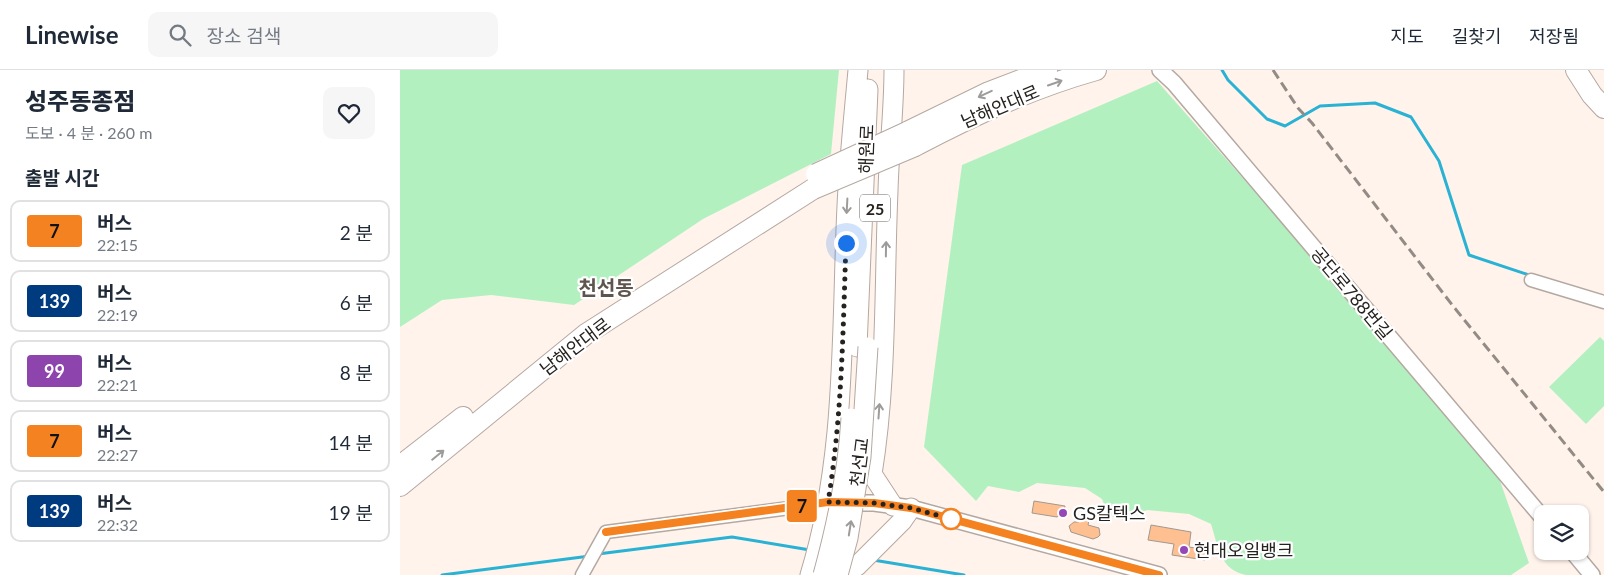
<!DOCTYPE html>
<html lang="ko">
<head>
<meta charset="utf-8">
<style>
  body { margin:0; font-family:Lato,"Noto Sans KR",sans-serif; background:#f6f6f7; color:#1f2937; height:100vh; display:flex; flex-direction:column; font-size:19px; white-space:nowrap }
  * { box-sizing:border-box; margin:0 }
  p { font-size:16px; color:#747a83 }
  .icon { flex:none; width:28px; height:28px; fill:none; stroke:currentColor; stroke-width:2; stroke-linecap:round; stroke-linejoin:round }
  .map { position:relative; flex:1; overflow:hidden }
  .drawer { display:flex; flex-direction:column; background:#fff; width:400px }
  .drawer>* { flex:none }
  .badge { padding:0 10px; border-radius:4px; font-size:18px; line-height:32px }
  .tools { position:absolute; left:1134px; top:435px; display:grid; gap:10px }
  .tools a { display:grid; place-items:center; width:55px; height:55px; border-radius:10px; background:#fff; box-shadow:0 1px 4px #0004; font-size:25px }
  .you { position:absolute; width:25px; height:25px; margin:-12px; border:4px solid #fff; border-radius:50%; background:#1a73e8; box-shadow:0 0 0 8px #1a73e833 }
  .map>.badge { position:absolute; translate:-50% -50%; box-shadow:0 0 0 2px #fff }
  h2 { padding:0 25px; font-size:19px; line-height:45px }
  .round { display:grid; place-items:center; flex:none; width:52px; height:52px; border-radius:10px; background:#f6f6f7 }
  .summary { display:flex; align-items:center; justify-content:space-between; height:85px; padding:0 25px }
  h1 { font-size:24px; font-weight:800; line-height:38px }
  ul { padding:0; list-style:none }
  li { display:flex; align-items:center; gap:15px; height:62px; margin:0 10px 8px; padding:0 15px; border:2px solid #e0e1e3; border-radius:10px }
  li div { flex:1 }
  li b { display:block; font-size:19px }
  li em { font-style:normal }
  li .badge { min-width:55px; font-weight:700; text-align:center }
  header { display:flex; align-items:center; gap:30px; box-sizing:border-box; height:70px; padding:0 25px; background:#fff; border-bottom:1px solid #e0e1e3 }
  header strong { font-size:24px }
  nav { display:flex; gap:28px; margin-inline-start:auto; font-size:18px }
  .search { width:350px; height:45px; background:#f6f6f7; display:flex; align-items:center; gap:12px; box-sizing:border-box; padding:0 18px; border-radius:10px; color:#747a83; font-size:19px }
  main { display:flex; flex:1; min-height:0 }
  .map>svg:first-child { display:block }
  .green { fill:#b2f1bf }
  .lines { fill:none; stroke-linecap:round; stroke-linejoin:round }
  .stream { stroke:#29b2d3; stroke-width:3 }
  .building { fill:#ffc091; stroke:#a29890 }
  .minor-casing { stroke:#b4a9a2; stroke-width:15 }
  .tertiary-casing { stroke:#b4a9a2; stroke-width:18 }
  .primary-casing { stroke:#b4a9a2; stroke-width:21 }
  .trunk-casing { stroke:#b4a9a2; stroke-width:22 }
  .minor { stroke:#fff; stroke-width:12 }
  .tertiary { stroke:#fff; stroke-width:15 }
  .primary { stroke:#fff; stroke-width:19 }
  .trunk { stroke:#fff; stroke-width:20 }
  .rail { stroke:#938b85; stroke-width:3; stroke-dasharray:10 5; stroke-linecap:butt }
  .primary-bridge-casing { stroke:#b4a9a2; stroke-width:21; stroke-linecap:butt }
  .trunk-bridge-casing { stroke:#b4a9a2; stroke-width:22; stroke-linecap:butt }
  .primary-bridge { stroke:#fff; stroke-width:19 }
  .trunk-bridge { stroke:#fff; stroke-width:20 }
  .oneway { stroke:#9d9c9a }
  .line-casing { stroke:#fff; stroke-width:11 }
  .line { stroke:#f58220; stroke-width:8 }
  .walk { stroke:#26221f; stroke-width:5; stroke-dasharray:0 9 }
  .poi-dot { fill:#9547b8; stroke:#fff; stroke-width:2 }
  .stop-dot { fill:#fff; stroke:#f58220; stroke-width:2.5 }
  .labels { text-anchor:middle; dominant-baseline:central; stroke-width:4.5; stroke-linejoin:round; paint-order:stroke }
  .shield { fill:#fff; stroke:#676462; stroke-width:1 }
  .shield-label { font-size:16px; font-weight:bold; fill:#26221f }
  .street-label { font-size:18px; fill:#26221f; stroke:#fff }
  .poi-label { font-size:18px; fill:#26221f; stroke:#fff; text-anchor:start }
  .quarter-label { font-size:20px; font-weight:bold; fill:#5e554e; stroke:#fff }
</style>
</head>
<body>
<header>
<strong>Linewise</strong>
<div class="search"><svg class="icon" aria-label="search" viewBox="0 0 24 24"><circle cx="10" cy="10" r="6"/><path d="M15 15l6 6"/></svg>장소 검색</div>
<nav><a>지도</a><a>길찾기</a><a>저장됨</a></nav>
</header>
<main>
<section class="drawer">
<div class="summary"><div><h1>성주동종점</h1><p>도보 · 4 분 · 260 m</p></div><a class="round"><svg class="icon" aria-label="heart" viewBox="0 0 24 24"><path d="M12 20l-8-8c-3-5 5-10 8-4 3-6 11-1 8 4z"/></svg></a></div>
<h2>출발 시간</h2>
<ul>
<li><span class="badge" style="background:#f58220;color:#111">7</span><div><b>버스</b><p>22:15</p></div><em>2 분</em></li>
<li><span class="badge" style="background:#003b80;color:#fff">139</span><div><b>버스</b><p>22:19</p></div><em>6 분</em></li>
<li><span class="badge" style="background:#8e44ad;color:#fff">99</span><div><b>버스</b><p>22:21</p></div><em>8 분</em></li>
<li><span class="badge" style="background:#f58220;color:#111">7</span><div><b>버스</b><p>22:27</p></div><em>14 분</em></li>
<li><span class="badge" style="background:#003b80;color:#fff">139</span><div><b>버스</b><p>22:32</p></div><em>19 분</em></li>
</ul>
</section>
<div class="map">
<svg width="1204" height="505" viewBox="0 0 1204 505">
  <rect width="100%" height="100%" fill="#fff3eb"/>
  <path class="green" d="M0,0H439L431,84L303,149L174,235L91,225L42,230L0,257Z
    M757,11L1093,391L1129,493L1111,505H846C820,500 818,476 811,454L789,444L747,440L723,450L716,448L708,444L702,429L685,418L637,413L619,422L588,416L576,431L524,377L562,95Z
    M1200,267L1204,271V336L1186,354L1149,317Z"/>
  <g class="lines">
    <path class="stream" d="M822,0L828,10L867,49L885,56L920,36L975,33L1011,47L1039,91L1069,185L1132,206
      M198,484L332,467L410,480
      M473,490L564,505
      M42,505L190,486"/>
  </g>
  <path class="building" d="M634,431L665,436L664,442L657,447L632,443Z
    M684,442L689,444L690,446L688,455L699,458L700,465L698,467L693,469L671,462L669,456L674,452H679L681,445Z
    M751,455L791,462L789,477L807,480L805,490L772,485L774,474L748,470Z"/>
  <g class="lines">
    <g class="minor-casing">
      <path id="minor" d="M1131,210L1204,232
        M182,505L206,462L428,433"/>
    </g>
    <g class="tertiary-casing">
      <path id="tertiary" d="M760,0L774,13L1142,447
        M442,433H474L511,438L759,505
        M1172,481L1192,505"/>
    </g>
    <g class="primary-casing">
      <path id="primary" d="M457,277L468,19
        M493,436L472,404C487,313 484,214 488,121C489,81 494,40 494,0
        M410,505C447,385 441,260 447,136C449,91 454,45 458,0
        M449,505L450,500L457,496L502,451L511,438"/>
    </g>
    <g class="trunk-casing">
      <path id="trunk" d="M1176,0L1192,25L1204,38
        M507,62L589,22L647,0
        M515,76C574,45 632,18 696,0
        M0,396L63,347
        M0,416L186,264L413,119"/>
    </g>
    <use href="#minor" class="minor"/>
    <use href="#tertiary" class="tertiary"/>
    <use href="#primary" class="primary"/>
    <use href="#trunk" class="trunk"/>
    <path class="rail" d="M873,0L898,38L912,53L1053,236L1204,422"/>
    <g class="primary-bridge-casing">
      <path id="primary-bridge" d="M423,505C437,454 448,401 451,348
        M438,505L448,468L461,387L468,277"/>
    </g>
    <g class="trunk-bridge-casing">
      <path id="trunk-bridge" d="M416,104L507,62
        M413,119L515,76"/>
    </g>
    <use href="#primary-bridge" class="primary-bridge"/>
    <use href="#trunk-bridge" class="trunk-bridge"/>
  </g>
  <defs><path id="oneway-shaft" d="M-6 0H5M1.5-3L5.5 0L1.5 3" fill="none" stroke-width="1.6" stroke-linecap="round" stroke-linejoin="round" transform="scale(1.25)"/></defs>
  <g class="oneway">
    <use href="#oneway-shaft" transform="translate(655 13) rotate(-19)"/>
    <use href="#oneway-shaft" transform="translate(585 24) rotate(155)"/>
    <use href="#oneway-shaft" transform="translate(447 136) rotate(93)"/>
    <use href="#oneway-shaft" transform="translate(486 179) rotate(-89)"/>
    <use href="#oneway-shaft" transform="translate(479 341) rotate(-86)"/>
    <use href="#oneway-shaft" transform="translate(38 385) rotate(-39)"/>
    <use href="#oneway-shaft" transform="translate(450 458) rotate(-81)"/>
  </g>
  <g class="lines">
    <g class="line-casing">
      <path id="line" d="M206,462L428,432L474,433L511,438L759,505"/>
    </g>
    <use href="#line" class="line"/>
    <path class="walk" d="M446,173C443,260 442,347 428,432L474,433L511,438L551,449"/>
  </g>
  <g class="poi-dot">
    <circle cx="663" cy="443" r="5"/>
    <circle cx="784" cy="480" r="5"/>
  </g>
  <circle class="stop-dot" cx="551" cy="449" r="10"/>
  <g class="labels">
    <rect class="shield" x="460" y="124.5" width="30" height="27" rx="4"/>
    <g class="shield-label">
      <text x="475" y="138">25</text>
    </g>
    <g class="street-label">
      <text transform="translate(600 36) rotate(-23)">남해안대로</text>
      <text transform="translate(466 79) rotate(-88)">해원로</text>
      <text transform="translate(952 223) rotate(50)">공단로788번길</text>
      <text transform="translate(175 276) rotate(-37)">남해안대로</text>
      <text transform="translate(459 392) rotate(-83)">천선교</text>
    </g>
    <g class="poi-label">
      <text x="673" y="443">GS칼텍스</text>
      <text x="794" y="480">현대오일뱅크</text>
    </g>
    <g class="quarter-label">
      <text x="206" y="217">천선동</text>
    </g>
  </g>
</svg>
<div class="tools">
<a><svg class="icon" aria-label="layers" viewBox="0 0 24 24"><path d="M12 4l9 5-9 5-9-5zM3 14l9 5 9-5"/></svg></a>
</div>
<div class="you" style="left:446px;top:173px"></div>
<b class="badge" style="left:402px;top:436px;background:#f58220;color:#111">7</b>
</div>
</main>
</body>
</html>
